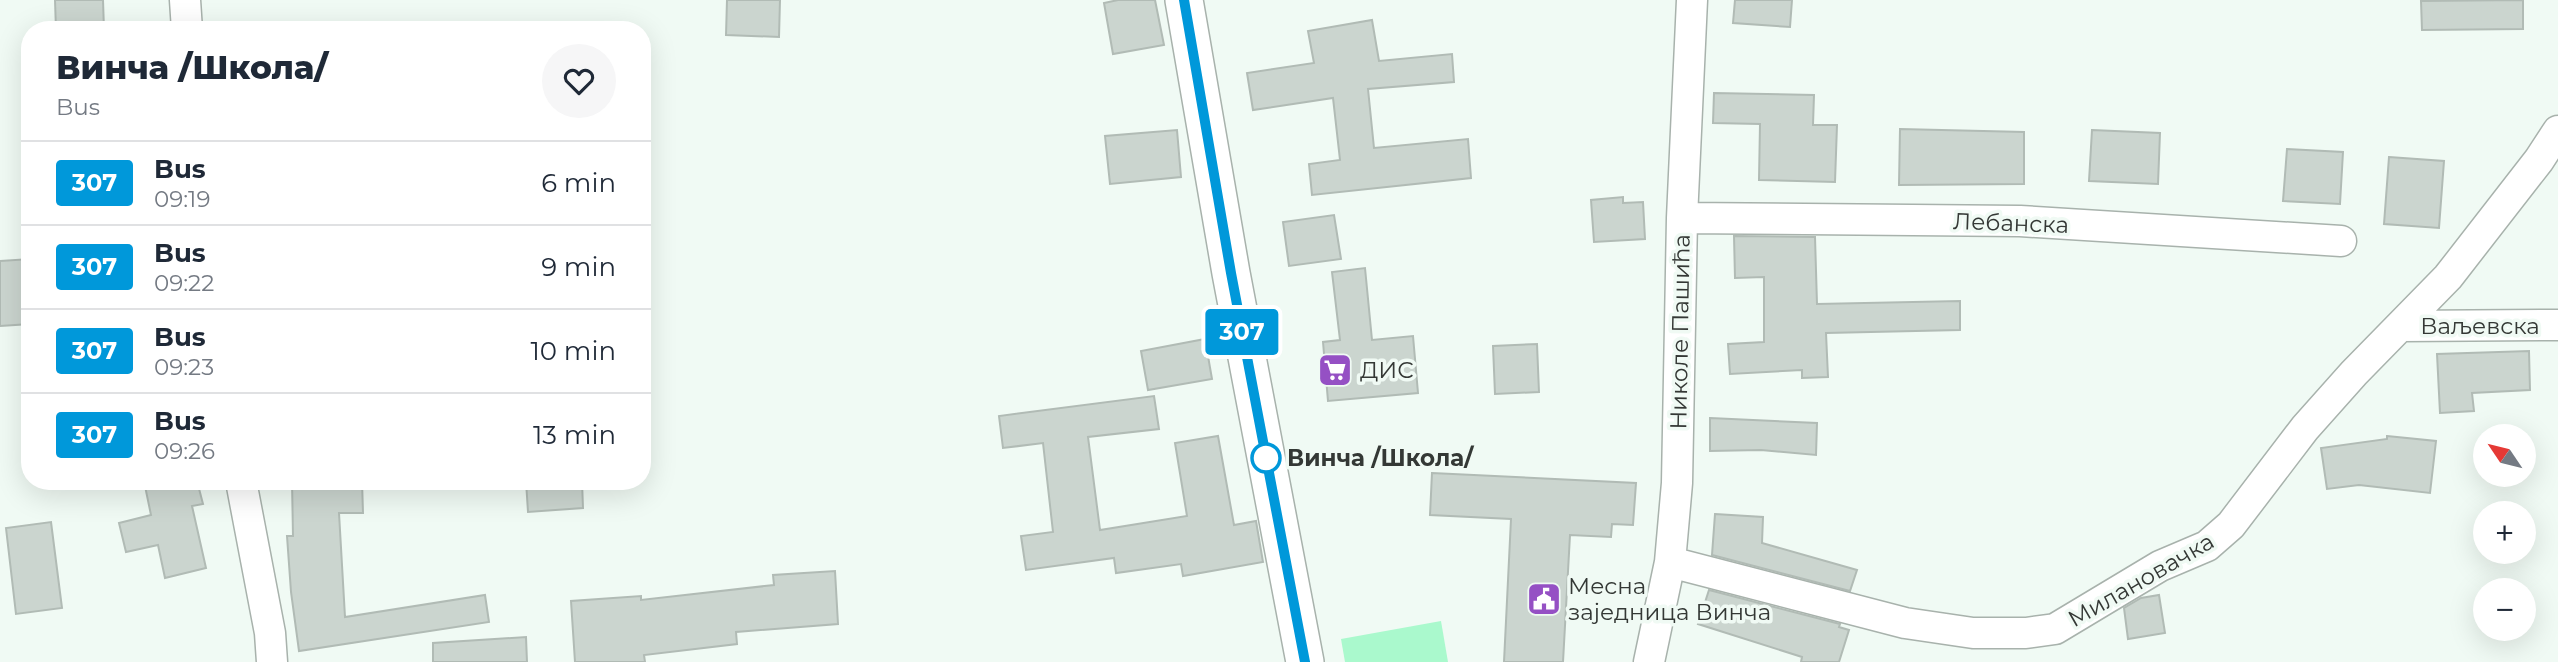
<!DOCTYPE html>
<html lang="en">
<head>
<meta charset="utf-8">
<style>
  body { margin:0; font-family:Montserrat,sans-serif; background:#f6f6f7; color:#1f2937; height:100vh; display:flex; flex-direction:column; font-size:26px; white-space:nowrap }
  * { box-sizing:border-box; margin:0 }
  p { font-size:23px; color:#747a83 }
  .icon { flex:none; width:38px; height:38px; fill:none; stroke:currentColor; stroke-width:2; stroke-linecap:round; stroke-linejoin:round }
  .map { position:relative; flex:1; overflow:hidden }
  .sheet { position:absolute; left:21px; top:21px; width:630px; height:469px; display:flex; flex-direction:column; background:#fff; border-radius:28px; box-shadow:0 7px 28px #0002 }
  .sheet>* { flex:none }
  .badge { padding:0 14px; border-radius:5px; font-size:24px; line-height:46px }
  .needle { width:46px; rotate:305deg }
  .tools { position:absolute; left:2473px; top:424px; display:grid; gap:14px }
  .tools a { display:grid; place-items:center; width:63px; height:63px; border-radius:50%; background:#fff; box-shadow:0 7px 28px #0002; font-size:35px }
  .map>.badge { position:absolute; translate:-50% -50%; box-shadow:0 0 0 4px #fff }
  .round { display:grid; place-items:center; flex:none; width:74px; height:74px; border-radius:37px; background:#f6f6f7 }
  .headline { display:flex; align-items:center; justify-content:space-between; height:119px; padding:0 35px }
  h1 { font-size:33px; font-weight:800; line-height:52px }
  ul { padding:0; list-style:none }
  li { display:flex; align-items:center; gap:21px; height:84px; padding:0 35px; border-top:2px solid #e0e1e3 }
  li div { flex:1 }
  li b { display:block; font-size:26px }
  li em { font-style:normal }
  li .badge { min-width:77px; font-weight:700; text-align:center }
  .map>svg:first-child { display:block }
  .green { fill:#aaf9cd }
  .building { fill:#cbd5cf; stroke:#b1bbb5; stroke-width:2 }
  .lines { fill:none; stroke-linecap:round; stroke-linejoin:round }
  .minor-casing { stroke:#a8b2ac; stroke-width:33 }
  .tertiary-casing { stroke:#a8b2ac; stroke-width:40 }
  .minor { stroke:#fff; stroke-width:30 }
  .tertiary { stroke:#fff; stroke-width:37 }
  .line-casing { stroke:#fff; stroke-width:16 }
  .line { stroke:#0098da; stroke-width:10 }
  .stop-dot { fill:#fff; stroke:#0098da; stroke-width:3.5 }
  .labels { text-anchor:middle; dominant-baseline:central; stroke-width:7; stroke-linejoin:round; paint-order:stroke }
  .street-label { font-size:23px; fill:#343835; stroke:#f0faf4 }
  .poi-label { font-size:23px; fill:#343835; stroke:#f0faf4; text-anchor:start }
  .stop-label { font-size:23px; font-weight:bold; fill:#343835; stroke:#f0faf4; text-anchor:start }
</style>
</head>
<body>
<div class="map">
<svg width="2558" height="662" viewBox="0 0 2558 662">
  <rect width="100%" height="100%" fill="#f0faf4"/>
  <path class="green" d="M1441,621L1448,662H1345L1341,639Z"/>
  <path class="building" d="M55,0H103L104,30H56Z
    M727,0H780L779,37L726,35Z
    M1118,0H1155L1164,45L1113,54L1104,3Z
    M1735,0H1792L1790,27L1733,23Z
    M2523,0V29L2422,30L2421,1Z
    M1372,20L1379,61L1452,54L1454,82L1368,89L1374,148L1468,139L1471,178L1312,195L1309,164L1340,160L1333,98L1253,110L1247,73L1314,63L1308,31Z
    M1714,93L1814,95L1813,125H1837L1835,182L1759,180L1760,124L1713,123Z
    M1900,129L2024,132V184L1899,185Z
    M1177,130L1181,177L1110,184L1105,136Z
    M2092,130L2160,133L2158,184L2089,181Z
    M2287,149L2343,152L2340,204L2283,201Z
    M2389,157L2444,161L2439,228L2384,224Z
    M1623,197V203L1643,202L1645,239L1594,242L1591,200Z
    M1334,215L1341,259L1289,266L1283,222Z
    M1734,236L1815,237L1817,304L1960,301V330L1826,333L1828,377L1802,378V370L1730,374L1728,344L1764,342V277L1735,278Z
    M30,259V324L0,326V261Z
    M1365,268L1372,340L1413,336L1418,393L1328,401L1323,342L1340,340L1332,272Z
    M1205,339L1212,379L1148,390L1141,351Z
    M1537,344L1539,392L1495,394L1493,346Z
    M2529,351L2530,390L2472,393L2474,411L2440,413L2437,354Z
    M1154,396L1159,429L1088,437L1100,530L1187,516L1175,443L1218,436L1234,525L1256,521L1263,562L1183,576L1181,564L1116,573L1114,558L1026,570L1021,536L1053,532L1043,443L1003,448L999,416Z
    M1710,418L1817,423L1816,455L1761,450L1710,451Z
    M2387,436L2436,441L2430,493L2359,485L2327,489L2321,448L2387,439Z
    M1432,473L1636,483L1633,525L1612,524L1611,537L1570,535L1563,662H1504L1511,519L1430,515Z
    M167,481H197L203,504L192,506L206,568L165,578L158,545L126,552L119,523L151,515L145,486Z
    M292,481H362L363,513H339L345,617L485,595L489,622L299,651L291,592L287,536H293Z
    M526,481H582L583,508L528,512Z
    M1715,514L1763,517L1762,543L1857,570L1850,591L1712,555Z
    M51,522L62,608L16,614L6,528Z
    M835,571L838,624L736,632L737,644L644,655L645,662H575L571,601L641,596V600L774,585L773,575Z
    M1709,590L1840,624L1839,627L1849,630L1839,662H1801L1802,657L1698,624Z
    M2159,595L2165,633L2128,639L2124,608L2141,598Z
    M526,637L527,662H433V643Z"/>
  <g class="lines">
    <g class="minor-casing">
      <path id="minor" d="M185,0L187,30
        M1682,218L2020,221L2341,241
        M2401,326L2558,325
        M241,481L270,633L272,662
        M1670,562L1905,623L1973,633H2026L2055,629L2160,566L2207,546L2231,525L2305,428L2354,373L2448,277L2539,160L2558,131
        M1649,662L1670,562L1677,483L1682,218L1692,0"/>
    </g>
    <g class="tertiary-casing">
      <path id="tertiary" d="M1184,0L1231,273L1305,662"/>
    </g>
    <use href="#minor" class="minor"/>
    <use href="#tertiary" class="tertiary"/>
  </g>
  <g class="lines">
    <g class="line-casing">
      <path id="line" d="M1184,0L1231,273L1305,662"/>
    </g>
    <use href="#line" class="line"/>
  </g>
  <defs>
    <g id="supermarket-square" transform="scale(1.75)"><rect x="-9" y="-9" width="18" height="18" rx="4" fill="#9550c4" stroke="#f0faf4"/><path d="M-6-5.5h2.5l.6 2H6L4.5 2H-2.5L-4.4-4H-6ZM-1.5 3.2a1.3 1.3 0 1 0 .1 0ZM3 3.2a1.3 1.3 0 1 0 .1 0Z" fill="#fff"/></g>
    <g id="civic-square" transform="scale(1.75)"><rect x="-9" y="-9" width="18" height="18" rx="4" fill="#9550c4" stroke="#f0faf4"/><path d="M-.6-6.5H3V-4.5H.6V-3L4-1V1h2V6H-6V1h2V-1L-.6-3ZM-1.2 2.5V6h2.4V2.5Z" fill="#fff"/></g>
  </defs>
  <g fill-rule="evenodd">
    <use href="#supermarket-square" x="1335" y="370"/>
    <use href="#civic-square" x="1544" y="599"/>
  </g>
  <circle class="stop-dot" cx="1266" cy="458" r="14"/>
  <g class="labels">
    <g class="street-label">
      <text transform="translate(2011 223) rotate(2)">Лебанска</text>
      <text x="2480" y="326">Ваљевска</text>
      <text transform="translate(1680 332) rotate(-89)">Николе Пашића</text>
      <text transform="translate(2141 580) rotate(-30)">Милановачка</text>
    </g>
    <g class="poi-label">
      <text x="1360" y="370">ДИС</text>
      <text x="1568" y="586">Месна<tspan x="1568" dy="26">заједница Винча</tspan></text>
    </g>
    <g class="stop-label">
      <text x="1287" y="458">Винча /Школа/</text>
    </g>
  </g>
</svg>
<div class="tools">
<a><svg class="needle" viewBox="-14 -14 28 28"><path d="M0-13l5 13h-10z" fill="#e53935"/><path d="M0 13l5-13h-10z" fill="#747a83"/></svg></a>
<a>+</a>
<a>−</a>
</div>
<b class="badge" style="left:1242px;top:332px;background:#0098da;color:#fff">307</b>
<section class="sheet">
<div class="headline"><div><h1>Винча /Школа/</h1><p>Bus</p></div><a class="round"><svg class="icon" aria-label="heart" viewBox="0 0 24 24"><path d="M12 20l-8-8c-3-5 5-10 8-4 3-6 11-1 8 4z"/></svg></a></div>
<ul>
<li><span class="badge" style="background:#0098da;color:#fff">307</span><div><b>Bus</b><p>09:19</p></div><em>6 min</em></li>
<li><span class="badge" style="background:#0098da;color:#fff">307</span><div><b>Bus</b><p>09:22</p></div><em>9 min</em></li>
<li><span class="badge" style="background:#0098da;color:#fff">307</span><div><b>Bus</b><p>09:23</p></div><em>10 min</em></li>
<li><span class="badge" style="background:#0098da;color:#fff">307</span><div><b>Bus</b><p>09:26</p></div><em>13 min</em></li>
</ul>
</section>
</div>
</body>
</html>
